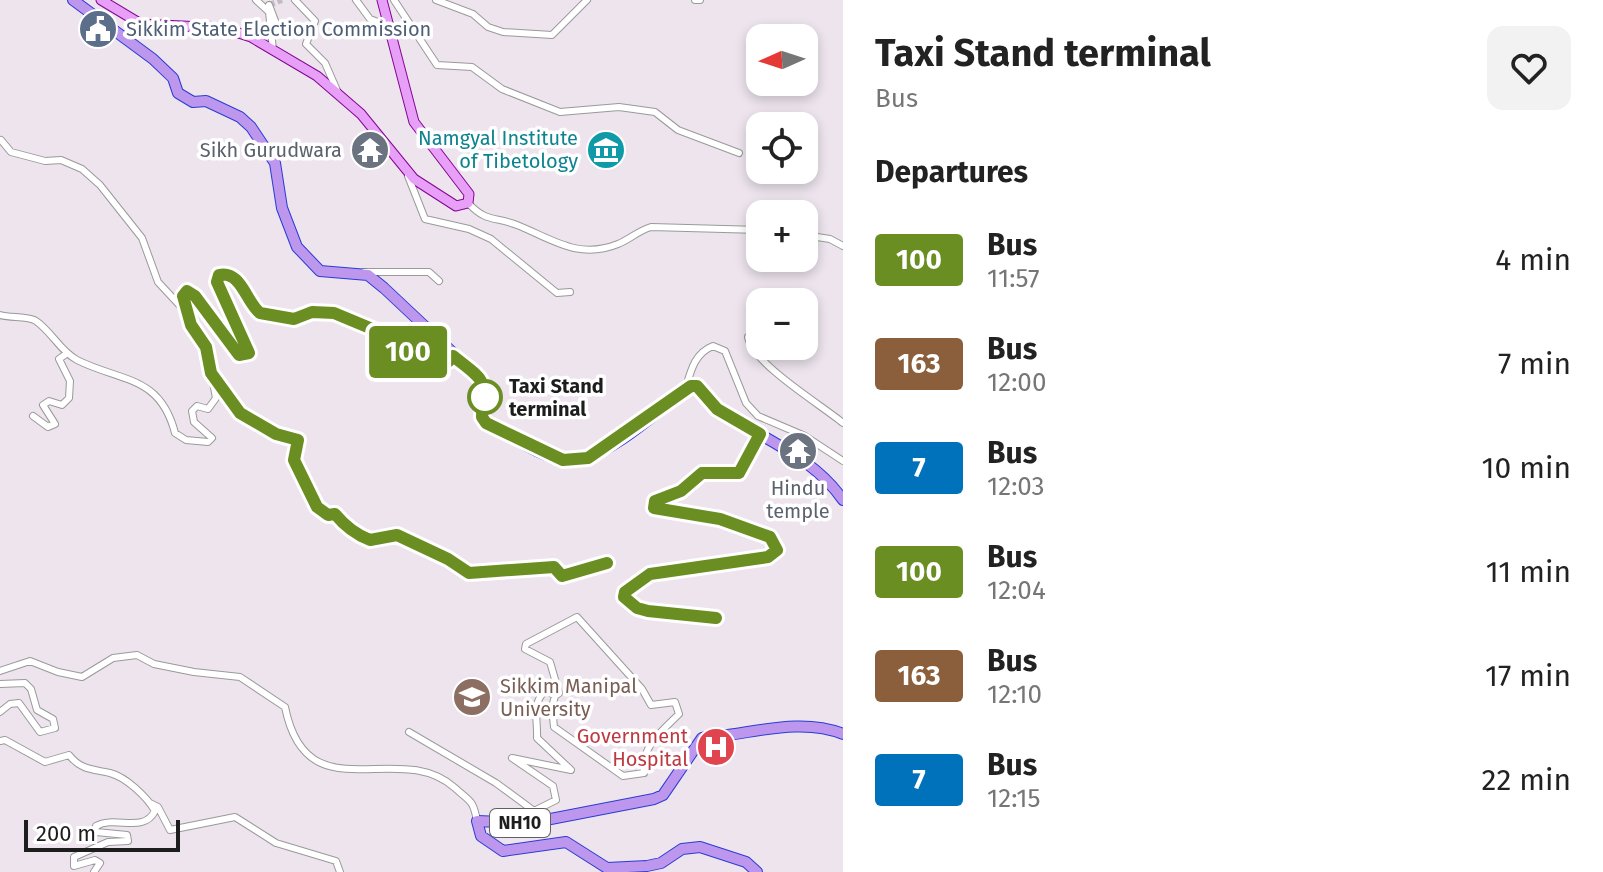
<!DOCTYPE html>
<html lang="en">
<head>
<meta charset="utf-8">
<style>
  body { margin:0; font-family:"Fira Sans",sans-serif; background:#f2f2f2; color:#222; height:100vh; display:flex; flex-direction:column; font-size:30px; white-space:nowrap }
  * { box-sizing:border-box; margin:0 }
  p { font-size:26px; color:#767676 }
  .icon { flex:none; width:44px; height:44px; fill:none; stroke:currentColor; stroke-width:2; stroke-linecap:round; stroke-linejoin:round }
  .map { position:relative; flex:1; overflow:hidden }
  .details { display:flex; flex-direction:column; background:#fff; width:760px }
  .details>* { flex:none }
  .badge { padding:0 16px; border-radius:6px; font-size:28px; line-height:52px }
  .needle { width:52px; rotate:267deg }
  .controls { position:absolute; left:746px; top:24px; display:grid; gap:16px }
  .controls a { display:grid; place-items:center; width:72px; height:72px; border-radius:16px; background:#fff; box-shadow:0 4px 12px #0003; font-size:40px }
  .scale { position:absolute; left:24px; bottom:20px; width:156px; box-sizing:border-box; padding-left:8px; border:4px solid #1d1d1d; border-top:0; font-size:22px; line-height:28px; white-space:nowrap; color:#1d1d1d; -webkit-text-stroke:6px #fff; paint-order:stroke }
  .map>.badge { position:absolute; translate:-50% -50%; box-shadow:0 0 0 4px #fff }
  h2 { padding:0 32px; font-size:30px; line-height:72px }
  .round { display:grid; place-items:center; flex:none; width:84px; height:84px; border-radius:16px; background:#f2f2f2 }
  .head { display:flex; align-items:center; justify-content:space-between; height:136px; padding:0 32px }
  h1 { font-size:38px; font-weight:700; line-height:60px }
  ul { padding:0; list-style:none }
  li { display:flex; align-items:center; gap:24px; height:104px; padding:0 32px }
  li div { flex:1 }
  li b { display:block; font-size:30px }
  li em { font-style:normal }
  li .badge { min-width:88px; font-weight:700; text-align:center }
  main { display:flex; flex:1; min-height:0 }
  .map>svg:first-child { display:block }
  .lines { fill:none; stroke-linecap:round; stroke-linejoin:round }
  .minor-tunnel { stroke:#c3bcc4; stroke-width:6; stroke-dasharray:6 3; stroke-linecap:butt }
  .minor-casing { stroke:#9a9a9a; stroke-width:8 }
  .primary-casing { stroke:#840691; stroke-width:11 }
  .trunk-casing { stroke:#2b3cd2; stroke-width:12 }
  .minor { stroke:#fff; stroke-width:6 }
  .primary { stroke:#e79ff8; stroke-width:9 }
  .trunk { stroke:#bd96ee; stroke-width:10 }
  .line-casing { stroke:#fff; stroke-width:18 }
  .line { stroke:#6b8e23; stroke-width:12 }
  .stop-dot { fill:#fff; stroke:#6b8e23; stroke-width:4 }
  .labels { text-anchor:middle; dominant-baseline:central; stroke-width:7; stroke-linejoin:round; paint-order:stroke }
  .shield { fill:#fff; stroke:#616161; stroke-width:2 }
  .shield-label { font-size:18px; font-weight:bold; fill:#1d1d1d }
  .service-label { font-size:20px; fill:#4e5e75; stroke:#fff; text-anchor:start }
  .culture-label { font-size:20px; fill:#0d838f; stroke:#fff; text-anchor:end }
  .worship-label { font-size:20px; fill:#5b616d; stroke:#fff; text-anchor:end }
  .stop-label { font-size:20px; font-weight:bold; fill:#1d1d1d; stroke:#fff; text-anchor:start }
  .education-label { font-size:20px; fill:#785e54; stroke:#fff; text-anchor:start }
  .health-label { font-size:20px; fill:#be3a42; stroke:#fff; text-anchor:end }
</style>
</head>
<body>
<main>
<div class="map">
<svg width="843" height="872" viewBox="0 0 843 872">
  <rect width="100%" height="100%" fill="#ede4ee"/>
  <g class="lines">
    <path class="minor-tunnel" d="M269,5L282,0"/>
    <g class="minor-casing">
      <path id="minor" d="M256,0L269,12L273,50
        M295,0L315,21L306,44L325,63L339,95
        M356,0L370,19L388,26
        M394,0L437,65L472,67L502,89L560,112L619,107L655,112L678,130L739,153
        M436,0L473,14L488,27L503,32L552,35L587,0
        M695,0H700
        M269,5L277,26L273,29
        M1,140L11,152L45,161L61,160L82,169L100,185L142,238L158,282L184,310
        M408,176L425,219L469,229L491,239L557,293L570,292
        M468,203C487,223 494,216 517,225C552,239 578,260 618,244C630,239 638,231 651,227L760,230
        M804,235L830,239L843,246
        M364,272H429L439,281
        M0,315C10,318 29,316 36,321C52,332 60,351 77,360C121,382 160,375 175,433L186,440L208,442L212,438L194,422L192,411L197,406L208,409L216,398L206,347L191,325L182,299L187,291L195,296L239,355L249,353L217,282L219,275L233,276L260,313L294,319L312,312L334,313L382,333L413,357L449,361L453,356
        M748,337C753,364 820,404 843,423
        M213,376C237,412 256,428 298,440L294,460L317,507L328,515L335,514L346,527L358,530L370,540L397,535L448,559L469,573L554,567L562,576L607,563
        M686,387C691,370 695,353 713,346L725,351L746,403L758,416L805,436L843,461
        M33,416L48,427L55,424L43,405L49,401L62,405L69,398L70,381L59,359L66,354
        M716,618L648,611L637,608L624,597L625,592L650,574L768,557L777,550L770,537L720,519L654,508L655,501L681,491L702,473H739L760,434
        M0,671L30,661L58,672L82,677L113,658L137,655L154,664L194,672L240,677L285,707C307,816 398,737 455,788C470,802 473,799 477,821
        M0,684L25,683L31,689L37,710L53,719L55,728L40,732L19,703L10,704L0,712
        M409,732L496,783L534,811L556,800L553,786L512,758L571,770L537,738C538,720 531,703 546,690L555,696L559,693L550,662L525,649L526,644L577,617L642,689L651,705L675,702L679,714C663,730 640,747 644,773L623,776L554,727L552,707L555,696
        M0,741L5,740L45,762L69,755C81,770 92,769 110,773C126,777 147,797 155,811C143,834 116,815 96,826V832L127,835L128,841L108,842L74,857V866L95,860L100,863L94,872
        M150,803L158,807L170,830L235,817L276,843L336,861L340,872"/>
    </g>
    <g class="primary-casing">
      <path id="primary" d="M101,0L141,24L223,28L251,37L317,76L361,114L414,179L456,206L468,203L469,194L414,122L382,0"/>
    </g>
    <g class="trunk-casing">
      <path id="trunk" d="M73,0L153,59L173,78L178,93L193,102L206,101L240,117L251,127L275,163L282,208L297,247L320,271L368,275L384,288L482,380L485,390L482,417L486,423C509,434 539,457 565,460C606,463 659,409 691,386H697C739,436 804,444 843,500
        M757,872L746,862L700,847L682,849L661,863L647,866L607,868L566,842L503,851L481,836L477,821L530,823L654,799L663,795L702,738C712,735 718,736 728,735C764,730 807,719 843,734"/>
    </g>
    <use href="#minor" class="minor"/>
    <use href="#primary" class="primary"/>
    <use href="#trunk" class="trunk"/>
  </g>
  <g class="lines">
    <g class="line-casing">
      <path id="line" d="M607,563L562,576L554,567L469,573L448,559L397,535L370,540C357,535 344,525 335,514L328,515L317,507L294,460L298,440L276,434L240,413L211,373L206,347L191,325L183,296L187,291L195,296L239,355L249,353L217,282L219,275C241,270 246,302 260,313L294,319L312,312L334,313L382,333L413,357L449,361L453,356C488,384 483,375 482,417L486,423L563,460L588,458L691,386H697L717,409L760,434L739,473H702L681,491L655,501L654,508L720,519L770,537L777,550L768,557L650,574L625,592L624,597L637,608L648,611L716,618"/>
    </g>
    <use href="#line" class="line"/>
  </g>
  <defs>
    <g id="civic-disc" transform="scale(2)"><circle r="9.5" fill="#5c6f8a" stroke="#fff"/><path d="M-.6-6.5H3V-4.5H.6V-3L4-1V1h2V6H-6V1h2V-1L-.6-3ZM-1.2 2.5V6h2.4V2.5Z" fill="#fff"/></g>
    <g id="temple-disc" transform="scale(2)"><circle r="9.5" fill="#6b7280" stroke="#fff"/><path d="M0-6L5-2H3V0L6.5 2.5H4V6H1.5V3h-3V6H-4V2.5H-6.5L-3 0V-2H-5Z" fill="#fff"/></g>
    <g id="museum-disc" transform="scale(2)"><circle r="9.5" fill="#0f9aa8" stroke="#fff"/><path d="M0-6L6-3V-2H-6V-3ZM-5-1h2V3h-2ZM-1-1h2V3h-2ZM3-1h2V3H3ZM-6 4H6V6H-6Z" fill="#fff"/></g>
    <g id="university-disc" transform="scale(2)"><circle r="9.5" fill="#8d6e63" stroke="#fff"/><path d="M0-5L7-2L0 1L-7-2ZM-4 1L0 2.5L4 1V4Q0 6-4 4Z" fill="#fff"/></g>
    <g id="hospital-disc" transform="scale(2)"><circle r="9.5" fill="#e0444e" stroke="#fff"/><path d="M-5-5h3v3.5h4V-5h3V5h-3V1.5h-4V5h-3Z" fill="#fff"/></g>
  </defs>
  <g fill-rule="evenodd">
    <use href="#civic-disc" x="98" y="29"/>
    <use href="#temple-disc" x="370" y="150"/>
    <use href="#museum-disc" x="606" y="150"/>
    <use href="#temple-disc" x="798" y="451"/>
    <use href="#university-disc" x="472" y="697"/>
    <use href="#hospital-disc" x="716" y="747"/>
  </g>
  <circle class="stop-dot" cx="485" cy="397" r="16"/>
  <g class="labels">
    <rect class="shield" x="490" y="809" width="60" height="28" rx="6"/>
    <g class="shield-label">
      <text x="520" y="823">NH10</text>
    </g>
    <g class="service-label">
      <text x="126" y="29">Sikkim State Election Commission</text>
    </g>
    <g class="culture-label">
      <text x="578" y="138">Namgyal Institute<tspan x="578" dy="23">of Tibetology</tspan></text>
    </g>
    <g class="worship-label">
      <text x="342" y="150">Sikh Gurudwara</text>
      <text x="798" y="488" text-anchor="middle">Hindu<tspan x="798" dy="23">temple</tspan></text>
    </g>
    <g class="stop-label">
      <text x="509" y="386">Taxi Stand<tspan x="509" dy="23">terminal</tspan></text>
    </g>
    <g class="education-label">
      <text x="500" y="686">Sikkim Manipal<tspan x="500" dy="23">University</tspan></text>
    </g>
    <g class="health-label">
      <text x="688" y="736">Government<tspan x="688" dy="23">Hospital</tspan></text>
    </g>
  </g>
</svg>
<div class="controls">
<a><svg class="needle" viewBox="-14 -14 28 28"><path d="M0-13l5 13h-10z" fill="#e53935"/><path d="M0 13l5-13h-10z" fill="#767676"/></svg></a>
<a><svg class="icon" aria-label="locate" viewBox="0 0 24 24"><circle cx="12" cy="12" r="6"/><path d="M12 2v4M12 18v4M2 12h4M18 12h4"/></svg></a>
<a>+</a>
<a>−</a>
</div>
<div class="scale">200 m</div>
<b class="badge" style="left:408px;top:352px;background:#6b8e23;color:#fff">100</b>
</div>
<section class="details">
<div class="head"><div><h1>Taxi Stand terminal</h1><p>Bus</p></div><a class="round"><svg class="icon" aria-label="heart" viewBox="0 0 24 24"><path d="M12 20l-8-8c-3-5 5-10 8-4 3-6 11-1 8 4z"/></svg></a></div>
<h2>Departures</h2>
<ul>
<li><span class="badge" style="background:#6b8e23;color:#fff">100</span><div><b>Bus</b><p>11:57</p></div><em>4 min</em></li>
<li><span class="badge" style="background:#8b5e3c;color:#fff">163</span><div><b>Bus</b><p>12:00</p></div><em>7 min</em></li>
<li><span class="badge" style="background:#0072bc;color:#fff">7</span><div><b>Bus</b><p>12:03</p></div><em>10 min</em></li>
<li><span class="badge" style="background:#6b8e23;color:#fff">100</span><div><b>Bus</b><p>12:04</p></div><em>11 min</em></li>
<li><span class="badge" style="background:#8b5e3c;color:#fff">163</span><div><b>Bus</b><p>12:10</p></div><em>17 min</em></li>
<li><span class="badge" style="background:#0072bc;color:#fff">7</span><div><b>Bus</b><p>12:15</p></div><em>22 min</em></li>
</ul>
</section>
</main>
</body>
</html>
